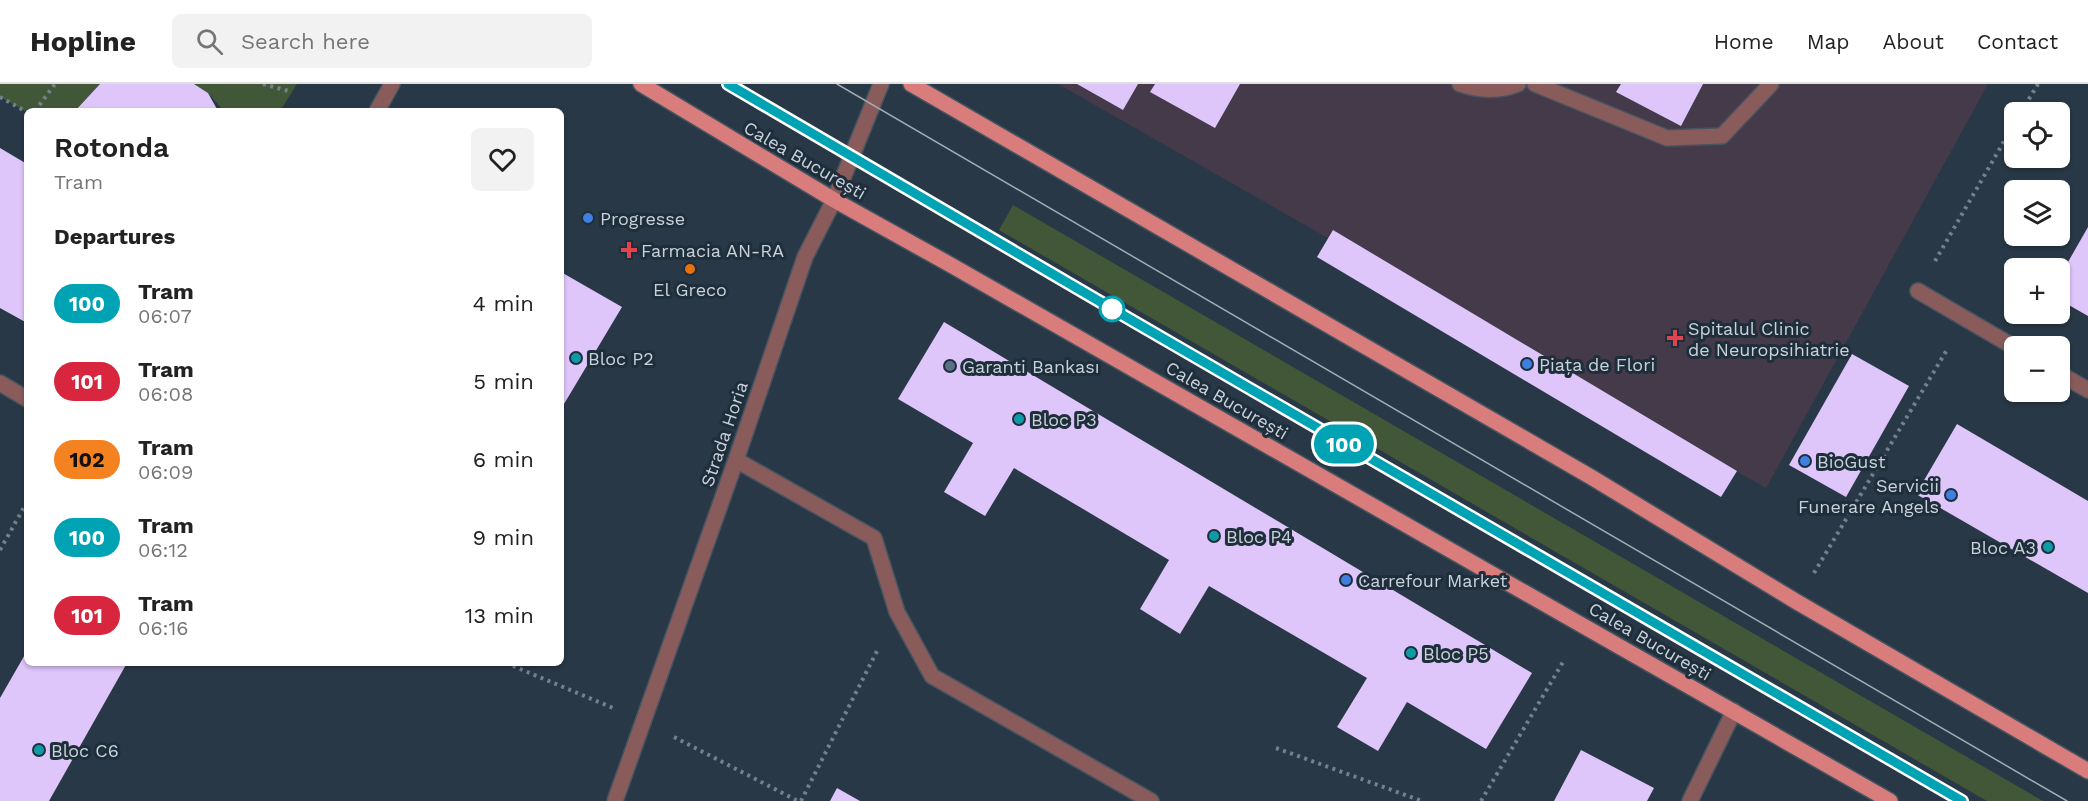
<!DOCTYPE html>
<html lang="en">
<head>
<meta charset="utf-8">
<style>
  body { margin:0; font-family:"Work Sans",sans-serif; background:#f2f2f2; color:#222; height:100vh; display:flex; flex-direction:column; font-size:22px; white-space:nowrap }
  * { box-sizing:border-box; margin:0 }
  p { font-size:20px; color:#767676 }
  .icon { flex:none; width:33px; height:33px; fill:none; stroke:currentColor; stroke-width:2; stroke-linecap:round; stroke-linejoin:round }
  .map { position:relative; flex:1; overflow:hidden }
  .drawer { position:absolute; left:24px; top:24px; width:540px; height:558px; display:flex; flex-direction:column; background:#fff; border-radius:9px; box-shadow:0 2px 4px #0004 }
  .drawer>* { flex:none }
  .badge { padding:0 12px; border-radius:20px; font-size:21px; line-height:39px }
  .tools { position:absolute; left:2004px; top:18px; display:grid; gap:12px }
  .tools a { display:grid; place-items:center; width:66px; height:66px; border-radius:9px; background:#fff; box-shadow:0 2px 4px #0004; font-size:30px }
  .map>.badge { position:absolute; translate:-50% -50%; box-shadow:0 0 0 3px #fff }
  h2 { padding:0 30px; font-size:22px; line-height:54px }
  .round { display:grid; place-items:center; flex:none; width:63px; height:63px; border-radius:9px; background:#f2f2f2 }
  .overview { display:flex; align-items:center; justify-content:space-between; height:102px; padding:0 30px }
  h1 { font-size:28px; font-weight:600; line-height:45px }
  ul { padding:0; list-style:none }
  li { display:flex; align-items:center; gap:18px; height:78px; padding:0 30px }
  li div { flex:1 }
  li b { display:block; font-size:22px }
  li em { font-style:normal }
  li .badge { min-width:66px; font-weight:700; text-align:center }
  header { display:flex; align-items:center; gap:36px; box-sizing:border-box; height:84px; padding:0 30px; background:#fff; border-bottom:2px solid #e0e0e0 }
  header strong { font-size:28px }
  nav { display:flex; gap:33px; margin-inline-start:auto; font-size:21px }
  .search { width:420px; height:54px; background:#f2f2f2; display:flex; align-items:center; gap:15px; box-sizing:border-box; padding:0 21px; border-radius:9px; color:#767676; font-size:22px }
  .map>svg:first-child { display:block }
  .medical { fill:#443a4a }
  .green { fill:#415737 }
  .building { fill:#dec5fa }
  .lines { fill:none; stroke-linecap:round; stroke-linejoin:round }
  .minor-casing { stroke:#465461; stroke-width:18 }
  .major-casing { stroke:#465461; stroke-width:18 }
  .path { stroke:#74808c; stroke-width:4; stroke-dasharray:3 4.5; stroke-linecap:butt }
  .minor { stroke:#895b5a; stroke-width:15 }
  .major { stroke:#d97c7c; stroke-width:15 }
  .tram { stroke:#a1acb6; stroke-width:1.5 }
  .line-casing { stroke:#fff; stroke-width:14 }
  .line { stroke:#00a3b4; stroke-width:9 }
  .shop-dot { fill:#3f7fe0; stroke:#1f2e3b; stroke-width:2 }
  .health-dot { fill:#e0444e; stroke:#1f2e3b; stroke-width:2 }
  .food-dot { fill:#e8710a; stroke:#1f2e3b; stroke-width:2 }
  .stop-dot { fill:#fff; stroke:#00a3b4; stroke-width:3 }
  .culture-dot { fill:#0f9aa8; stroke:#1f2e3b; stroke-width:2 }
  .service-dot { fill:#5c6f8a; stroke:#1f2e3b; stroke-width:2 }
  .labels { text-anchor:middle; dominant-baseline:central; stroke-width:6; stroke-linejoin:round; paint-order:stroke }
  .street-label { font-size:18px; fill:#c9d2db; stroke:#1f2e3b }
  .poi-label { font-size:18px; fill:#c9d2db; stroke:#1f2e3b; text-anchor:start }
</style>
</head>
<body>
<header>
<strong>Hopline</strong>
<div class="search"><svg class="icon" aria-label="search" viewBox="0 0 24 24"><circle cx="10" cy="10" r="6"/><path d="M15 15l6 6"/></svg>Search here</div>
<nav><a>Home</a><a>Map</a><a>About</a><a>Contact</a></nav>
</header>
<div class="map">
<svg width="2088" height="717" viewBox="0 0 2088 717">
  <rect width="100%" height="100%" fill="#293846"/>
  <path class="medical" d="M1058,0H1988L1766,404Z"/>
  <path class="green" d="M0,0H100L75,27L27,28L0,13Z
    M194,0H297L280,27H224L208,9Z
    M1013,121L2043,717H1987L999,146Z"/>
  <path class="building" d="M100,0H194L208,9L218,27H75Z
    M1077,0H1138L1123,26Z
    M1155,0H1240L1215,44L1150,8Z
    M1621,0H1703L1681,42L1616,8Z
    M0,64L27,80V239L0,224Z
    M2088,143V232L2060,216V192Z
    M1333,146L1737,387L1721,413L1317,173Z
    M561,188L622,223L561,325Z
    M944,238L1532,589L1486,665L1407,618L1378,667L1337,643L1367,594L1209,502L1180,550L1140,525L1169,476L1014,384L985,432L944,408L973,359L898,315Z
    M1852,270L1909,302L1846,413L1789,381Z
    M1957,340L2088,417V509L1916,410Z
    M27,567V579H127L49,717H0V614Z
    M1581,666L1654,704L1647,717H1554Z
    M837,704L860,717H830Z"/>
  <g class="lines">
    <g class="minor-casing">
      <path id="minor" d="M1460,0C1480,7 1498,8 1518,0
        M1535,0L1667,54L1722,52L1771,0
        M377,27L392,0
        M1918,207L2014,263
        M2060,290L2088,306
        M0,299L27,315
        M736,376L874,454L897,528L932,592L1151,717
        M615,717L736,376L805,173L834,116L881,0
        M1690,717L1734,627"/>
    </g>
    <g class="major-casing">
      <path id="major" d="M641,0L834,116L949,180L1890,717
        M911,0L1591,393L1797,518L2088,687"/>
    </g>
    <path class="path" d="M263,0L292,8
      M0,13L27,28
      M35,27L55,0
      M2021,28L2038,0
      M1935,177L2014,40
      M0,466L27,418
      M1814,489L1948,264
      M506,579L613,624
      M674,653L798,717
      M1276,664L1422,717
      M801,717L878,565
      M1481,717L1563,578"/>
    <use href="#minor" class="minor"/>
    <use href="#major" class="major"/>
    <path class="tram" d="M728,0L1112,225L1962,717
      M837,0L2067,717"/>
  </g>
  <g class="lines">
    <g class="line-casing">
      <path id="line" d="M728,0L1133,237L1962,717"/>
    </g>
    <use href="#line" class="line"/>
  </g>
  <g class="shop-dot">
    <circle cx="588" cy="134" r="6"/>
    <circle cx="1527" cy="280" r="6"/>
    <circle cx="1805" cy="377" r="6"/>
    <circle cx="1951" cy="411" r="6"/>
    <circle cx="1346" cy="496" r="6"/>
  </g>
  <g class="health-dot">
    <path d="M626 157h6v6h6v6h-6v6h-6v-6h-6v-6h6z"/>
    <path d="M1672 245h6v6h6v6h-6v6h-6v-6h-6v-6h6z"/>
  </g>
  <circle class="food-dot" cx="690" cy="185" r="6"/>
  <circle class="stop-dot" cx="1112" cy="225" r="12"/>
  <g class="culture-dot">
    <circle cx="576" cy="274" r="6"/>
    <circle cx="1019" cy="335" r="6"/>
    <circle cx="1214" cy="452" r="6"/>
    <circle cx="2048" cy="463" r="6"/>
    <circle cx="1411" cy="569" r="6"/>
    <circle cx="39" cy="666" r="6"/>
  </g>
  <circle class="service-dot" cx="950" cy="282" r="6"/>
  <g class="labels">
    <g class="street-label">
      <text transform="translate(805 76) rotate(30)">Calea București</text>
      <text transform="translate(1227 316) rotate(30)">Calea București</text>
      <text transform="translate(724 350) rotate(-71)">Strada Horia</text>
      <text transform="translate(1650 557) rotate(30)">Calea București</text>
    </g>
    <g class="poi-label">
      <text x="600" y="134">Progresse</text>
      <text x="641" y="166">Farmacia AN-RA</text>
      <text x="690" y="205" text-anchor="middle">El Greco</text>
      <text x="1688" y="244">Spitalul Clinic<tspan x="1688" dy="21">de Neuropsihiatrie</tspan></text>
      <text x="588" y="274">Bloc P2</text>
      <text x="1539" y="280">Piața de Flori</text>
      <text x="962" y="282">Garanti Bankası</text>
      <text x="1031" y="335">Bloc P3</text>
      <text x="1817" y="377">BioGust</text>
      <text x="1939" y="401" text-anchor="end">Servicii<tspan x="1939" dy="21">Funerare Angels</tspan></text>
      <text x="1226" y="452">Bloc P4</text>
      <text x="2036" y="463" text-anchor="end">Bloc A3</text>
      <text x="1358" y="496">Carrefour Market</text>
      <text x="1423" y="569">Bloc P5</text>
      <text x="51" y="666">Bloc C6</text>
    </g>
  </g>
</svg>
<div class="tools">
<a><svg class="icon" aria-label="locate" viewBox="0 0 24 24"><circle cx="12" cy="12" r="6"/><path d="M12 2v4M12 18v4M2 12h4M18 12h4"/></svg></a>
<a><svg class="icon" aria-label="layers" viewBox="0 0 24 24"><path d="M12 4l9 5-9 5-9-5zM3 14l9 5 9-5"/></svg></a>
<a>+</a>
<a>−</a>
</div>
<b class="badge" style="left:1344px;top:360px;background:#00a3b4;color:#fff">100</b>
<section class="drawer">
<div class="overview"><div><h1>Rotonda</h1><p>Tram</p></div><a class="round"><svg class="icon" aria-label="heart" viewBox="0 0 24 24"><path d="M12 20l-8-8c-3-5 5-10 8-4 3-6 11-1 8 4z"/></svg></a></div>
<h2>Departures</h2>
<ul>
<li><span class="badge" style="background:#00a3b4;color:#fff">100</span><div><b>Tram</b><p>06:07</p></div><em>4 min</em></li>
<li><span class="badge" style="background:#d7263d;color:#fff">101</span><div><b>Tram</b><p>06:08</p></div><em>5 min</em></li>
<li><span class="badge" style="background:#f58220;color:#111">102</span><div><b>Tram</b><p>06:09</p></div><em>6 min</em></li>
<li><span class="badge" style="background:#00a3b4;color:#fff">100</span><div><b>Tram</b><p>06:12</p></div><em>9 min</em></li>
<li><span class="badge" style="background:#d7263d;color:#fff">101</span><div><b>Tram</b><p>06:16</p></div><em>13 min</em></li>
</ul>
</section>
</div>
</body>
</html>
